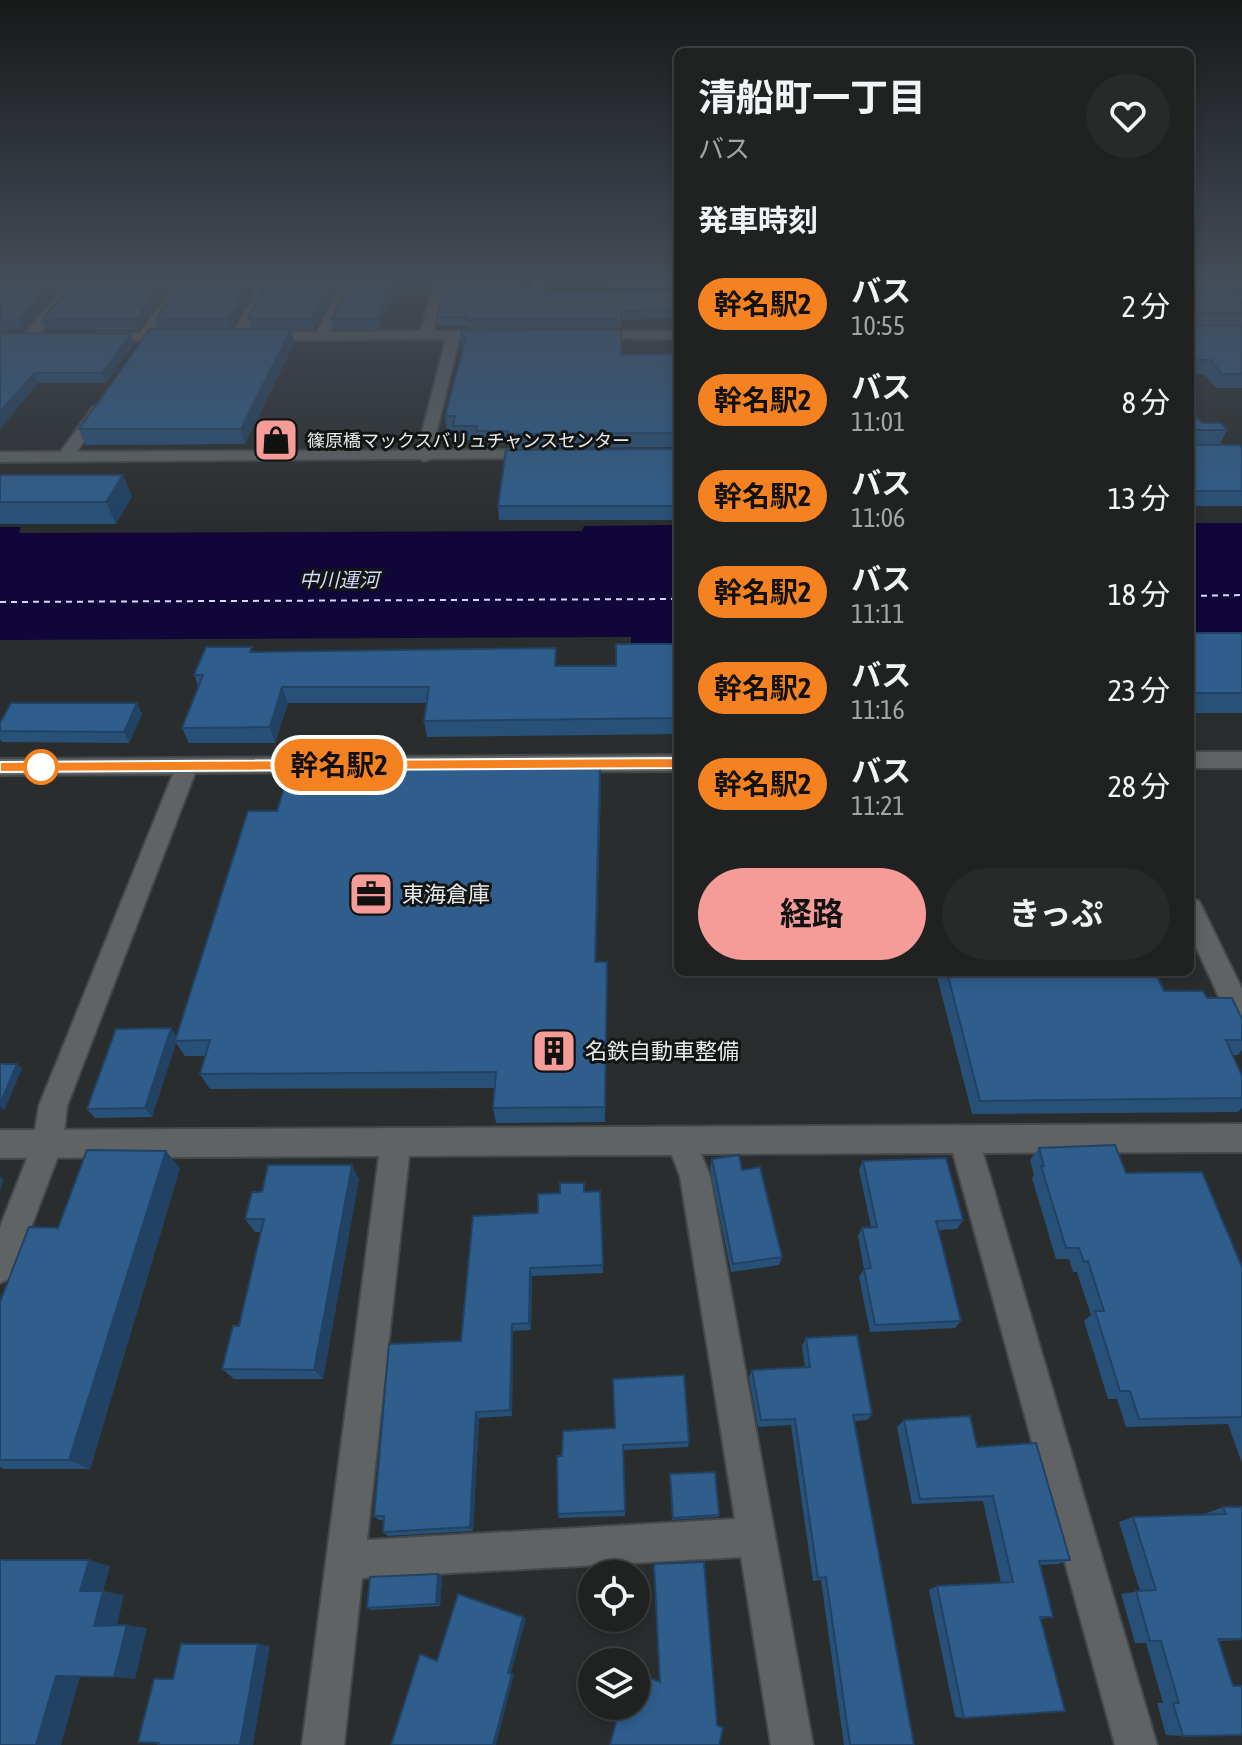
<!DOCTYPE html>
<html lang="ja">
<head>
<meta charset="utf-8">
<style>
  body { margin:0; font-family:"Asap Condensed","Noto Sans JP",sans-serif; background:#282a2a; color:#f1f3f6; height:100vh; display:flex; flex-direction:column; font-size:30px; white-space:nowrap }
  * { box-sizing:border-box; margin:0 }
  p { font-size:26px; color:#a2a4a5 }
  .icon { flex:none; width:44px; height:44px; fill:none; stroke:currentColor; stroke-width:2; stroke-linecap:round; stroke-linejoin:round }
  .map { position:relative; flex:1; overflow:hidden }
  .side { position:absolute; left:674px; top:48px; width:520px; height:928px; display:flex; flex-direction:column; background:#202222; border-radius:12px; box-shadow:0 4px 12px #0003,0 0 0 2px #3d3f40 }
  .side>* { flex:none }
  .badge { padding:0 16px; border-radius:26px; font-size:28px; line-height:52px }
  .controls { position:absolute; left:578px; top:1560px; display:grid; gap:16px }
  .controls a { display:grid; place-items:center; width:72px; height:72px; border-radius:50%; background:#202222; box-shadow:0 4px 12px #0003,0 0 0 2px #3d3f40; font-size:40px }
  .map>.badge { position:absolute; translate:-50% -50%; box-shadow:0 0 0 4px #fff }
  h2 { padding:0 24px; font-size:30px; line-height:72px }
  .round { display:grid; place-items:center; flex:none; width:84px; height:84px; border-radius:42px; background:#282a2a }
  .overview { display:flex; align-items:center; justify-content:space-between; height:136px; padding:0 24px }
  h1 { font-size:38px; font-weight:700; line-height:60px }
  .primary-button { display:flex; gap:16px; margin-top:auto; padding:16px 24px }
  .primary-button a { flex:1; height:92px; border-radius:48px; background:#f59b98; color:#111; font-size:32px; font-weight:700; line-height:92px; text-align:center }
  .primary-button a+a { background:#282a2a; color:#f1f3f6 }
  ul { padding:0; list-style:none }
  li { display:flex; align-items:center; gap:24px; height:96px; padding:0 24px }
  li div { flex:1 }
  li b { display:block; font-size:30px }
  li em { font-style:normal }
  li .badge { min-width:88px; font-weight:700; text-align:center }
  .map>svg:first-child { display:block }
  .green { fill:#154524 }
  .water { fill:#110639 }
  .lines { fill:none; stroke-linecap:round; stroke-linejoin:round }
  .ferry { stroke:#d6d8fb; stroke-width:2; stroke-dasharray:6 5; stroke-linecap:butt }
  .minor-casing { stroke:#454849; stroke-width:4 }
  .tertiary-casing { stroke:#454849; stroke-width:4 }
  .minor { fill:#5f6364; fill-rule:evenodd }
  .tertiary { fill:#5f6364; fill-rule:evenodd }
  .wall { fill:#285179 }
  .shaded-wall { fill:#214263 }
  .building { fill:#2f5e8d; stroke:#214263; stroke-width:2 }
  .line { fill:#f58220; stroke:#fff; stroke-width:2 }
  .stop-dot { fill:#fff; stroke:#f58220; stroke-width:4 }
  .labels { text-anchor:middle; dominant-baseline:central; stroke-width:6; stroke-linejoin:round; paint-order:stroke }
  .far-poi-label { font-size:18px; fill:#e7e9ea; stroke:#131515; text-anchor:start }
  .far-water-label { font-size:20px; font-style:italic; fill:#d6d8fb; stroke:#131515 }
  .poi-label { font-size:22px; fill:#e7e9ea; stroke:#131515; text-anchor:start }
</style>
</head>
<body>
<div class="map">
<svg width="1242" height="1745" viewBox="0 0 1242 1745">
  <rect width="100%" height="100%" fill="#2a2d2e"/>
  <path class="green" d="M548,279H605L603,291H551L547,290Z"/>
  <path class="water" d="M1190,523H1242V650H1190Z
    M678,525V653L631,654V637L0,640V527H21L19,533L582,531L584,526Z"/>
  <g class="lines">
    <path class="ferry" d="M1190,596L1242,595
      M0,602L678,599"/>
    <g class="minor-casing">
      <path id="minor" d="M73,279H86L34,340H24V334Z
        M179,279H191L153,332H178L185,336L183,339L98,341L91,337L98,333H140Z
        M262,279H274L245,336L233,339L231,336Z
        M343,279H355L330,332L420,331L437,279H449L433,331H494L501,335L494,339H459L430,459L424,461L416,456L446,339L262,340L255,336L262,332H317Z
        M534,279H546L539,321L533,325L527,321Z
        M590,331H678V339L585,338L583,335Z
        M98,406L105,410L71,460H59V454L93,407Z
        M1190,898L1199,901L1242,989V1029L1232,1025L1190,934Z
        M1242,1124V1152L983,1153L1157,1745H1115L953,1153L701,1154L710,1176L813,1745H771L741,1557L362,1578L344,1745H302L379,1156L0,1158V1130ZM672,1155L680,1176L735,1519L367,1540L409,1156Z"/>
    </g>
    <g class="tertiary-casing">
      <path id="tertiary" d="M536,450L541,452V458L0,462V452Z
        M1190,752H1242V768H1190Z
        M678,755V771L195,773L67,1106L63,1143L16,1267L11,1278L0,1283V1227L33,1143L39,1106L173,774L0,775V759Z"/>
    </g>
    <use href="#minor" class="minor"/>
    <use href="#tertiary" class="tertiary"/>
  </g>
  <path class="wall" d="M0,279H69L24,330L0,331Z
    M77,279H177L138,330H46L42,320Z
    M260,279L231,329H251L248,319L270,279H341L314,329H291L294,343L245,444L85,445L79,429L158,329L156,320Z
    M352,279H398L378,329H334L332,319Z
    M607,279H678V287H607Z
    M1190,279L1242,303V388H1216L1204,374H1190Z
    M1218,279H1242V303Z
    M518,288L533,292L678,293V318L621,320V328L467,329V326H438L437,317Z
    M0,333L131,334L134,344L106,383H38L0,429Z
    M461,337L621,355L678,354V447L509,448V444L478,445L477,440H454L453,430H447L445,416L462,350Z
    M1190,409L1202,423L1227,430L1220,444L1198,445L1242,448V506H1190Z
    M678,449V520H499L498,506Z
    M0,475L132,496L116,524H0Z
    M1190,633H1242V713H1190Z
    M678,644V734L427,737L424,721L427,703H288L275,743H189L182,728L198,685L194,675L254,652L557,666H616Z
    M137,703L142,714L129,743L2,742L0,739V723Z
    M601,784L596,962L607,979L605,1122L496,1123L493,1108L495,1088L210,1089L200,1074L205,1056H185L176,1043L152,1117L95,1118L87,1109L176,1036L277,811Z
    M936,972H1155L1164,991L1207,998L1242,1019V1050L1238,1055H1232L1242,1076V1108L1238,1112L972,1114Z
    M1039,1148L1126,1173L1242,1267V1463L1228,1424L1126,1427L1117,1399H1108L1084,1321L1091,1315L1077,1272H1073L1069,1259H1056L1032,1178L1034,1175L1030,1160Z
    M712,1159L742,1170L782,1257L779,1265L731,1272L710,1168Z
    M863,1161L963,1220L957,1229L938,1230L961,1321L955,1328L870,1332L859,1277L864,1269L858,1236L862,1228L871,1227L859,1170Z
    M180,1168L90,1469H4L0,1467V1302L58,1228Z
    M359,1179L323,1379H234L222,1369L239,1326L261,1232H255L245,1219L262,1192Z
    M600,1191L603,1273L532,1276L531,1330L513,1331L512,1416L479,1418L473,1531L388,1536L383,1532L384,1520H379L374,1516L461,1341L538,1213L584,1192Z
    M806,1338L872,1414L867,1420L854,1421L914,1745H844L821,1580L813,1581L791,1425L758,1427L749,1377L752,1370L805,1367L802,1346Z
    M904,1420L977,1447L1070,1560L1058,1564L1040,1565L1053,1617L1041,1619L964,1718L955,1717L929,1590L937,1586L1001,1583L983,1501L912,1504L897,1427Z
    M563,1431L689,1442L688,1447L623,1450L625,1516L559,1518L558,1514L562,1456Z
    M670,1474L719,1515L718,1517L672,1520Z
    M1223,1507H1242V1640L1218,1641L1183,1736L1166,1735L1157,1703H1163L1146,1643H1135L1121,1594L1140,1591L1119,1522L1133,1517L1208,1515L1207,1513Z
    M654,1564L717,1725L616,1722L659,1682Z
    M438,1574L442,1577L440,1606L372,1610L367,1608Z"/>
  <path class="shaded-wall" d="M57,279H69L24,330L19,320Z
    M167,279H177L138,330L135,320Z
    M252,279H260L231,329L228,319Z
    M334,279H341L314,329L312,319Z
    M393,279H398L378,329L377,319Z
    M291,329L294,343L245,444L241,429Z
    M131,334L134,344L106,383L102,373Z
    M34,373L38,383L0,429V412Z
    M123,475L132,496L116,524L106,502Z
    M282,687L288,703L275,743L270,727Z
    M137,703L142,714L129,743L124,732Z
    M600,766L601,784L595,979V962Z
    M171,1028L178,1038L175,1041L176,1043L152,1117L145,1108Z
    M17,1064L22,1069L4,1111L0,1106V1104Z
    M166,1151L180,1168L90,1469L69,1460Z
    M352,1165L359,1179L323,1379L314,1370Z
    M0,1176L4,1179L0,1190Z
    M530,1268L532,1276L531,1330L529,1323Z
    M512,1324L513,1331L512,1416L510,1410Z
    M476,1412L479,1418L473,1531L470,1527Z
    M89,1560L110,1566L102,1596L80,1591Z
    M438,1574L442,1577L440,1606L436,1604Z
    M103,1591L124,1595L116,1629L94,1626Z
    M523,1617L526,1619L511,1673H508Z
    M127,1625L147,1628L135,1679L114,1677Z
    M258,1644L270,1646L253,1745H240Z
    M512,1674L514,1675L496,1745H493Z
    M56,1676L80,1677L61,1745H36Z"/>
  <path class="building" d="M0,279H57L19,320L0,321Z
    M77,279H167L135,320H42Z
    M184,279H252L228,319L156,320Z
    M270,279H334L312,319H248Z
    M352,279H393L377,319H332Z
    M448,279H517L516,288H530L533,292L678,293V310L621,311V320H466L467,317H437Z
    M1190,279H1215L1242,303V313H1195L1192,316L1193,326H1242V374H1222L1210,360H1190Z
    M150,329H291L241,429H79Z
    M462,330H621V355L678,354V433L508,434V431H476L477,426H453L455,416H445L466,337H461Z
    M0,333L131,334L102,373H34L0,412Z
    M1190,409L1202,423H1221L1227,430H1194V445H1240L1242,448V491H1190Z
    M678,449V506H498L506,450Z
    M0,475H123L106,502H0Z
    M1190,633H1242V693H1190Z
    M616,644H678V718L424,721L429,687H282L270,727L182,728L203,675H194L206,647H252L250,652L556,648L555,666H616Z
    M11,703H137L124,732L0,731V723Z
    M600,766L595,962H607L605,1107L493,1108L496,1072L200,1074L210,1040L175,1041L248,811H277L290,769Z
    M947,972H1155L1164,991H1203L1207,998H1232L1242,1019V1040H1226L1242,1076V1098L980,1101Z
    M171,1028L145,1108L87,1109L116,1029Z
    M0,1064H17L0,1104Z
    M1115,1145L1126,1173L1202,1172L1242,1267V1417L1139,1419L1130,1391H1120L1095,1311H1104L1088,1261L1084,1262L1079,1248H1066L1041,1166H1044L1039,1148Z
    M87,1150L166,1151L69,1460H0V1302L29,1227L58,1228Z
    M739,1155L742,1170L760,1167L782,1257L733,1264L712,1159Z
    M946,1158L963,1220L936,1221L961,1321L875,1325L864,1269L871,1268L862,1228L877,1227L863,1161Z
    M268,1165H352L314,1370L222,1369L233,1326H239L264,1219H245L252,1192H262Z
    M560,1183H584V1192L600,1191L603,1265L530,1268L529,1323L512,1324L510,1410L476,1412L470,1527L383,1532L384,1516H374L389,1344L461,1341L473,1216L538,1213V1194L560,1193Z
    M857,1335L872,1414L853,1415L914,1745H850L826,1577L818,1578L795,1419L761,1420L752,1370L810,1367L806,1338Z
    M684,1375L689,1442L623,1445L625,1511L558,1514L557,1456H562L563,1431L615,1428L613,1379Z
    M970,1416L977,1447L1036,1443L1070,1560L1039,1561L1053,1617H1040L1065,1711L964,1718L937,1586L1013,1582L993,1496L920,1499L904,1420Z
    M715,1472L719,1515L673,1518L670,1474Z
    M1223,1507H1242V1639H1218L1233,1686H1242V1735L1183,1736L1173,1703H1179L1161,1641H1150L1136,1591L1156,1590L1133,1517L1226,1514Z
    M0,1560H89L80,1591H103L94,1626L127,1625L114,1677L56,1676L36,1745H0Z
    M704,1562L717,1725L723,1728L719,1745H610L616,1722L594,1711L595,1706H636V1672L660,1682L654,1564Z
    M438,1574L436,1604L367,1608L370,1577Z
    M458,1594L523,1617L508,1673L512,1674L493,1745H391L420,1654L437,1661Z
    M181,1644H258L240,1745H158L159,1743L138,1742L154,1679H173Z"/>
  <linearGradient id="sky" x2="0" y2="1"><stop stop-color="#171919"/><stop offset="0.53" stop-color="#444c57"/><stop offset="1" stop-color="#444c57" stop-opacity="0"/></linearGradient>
  <rect width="1242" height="524" fill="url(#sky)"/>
  <path class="line" d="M678,758L685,763L678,768L0,772V762Z"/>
  <defs>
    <g id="shop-square" transform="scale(2.3)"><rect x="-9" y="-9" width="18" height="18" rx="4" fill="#f59b98" stroke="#131515"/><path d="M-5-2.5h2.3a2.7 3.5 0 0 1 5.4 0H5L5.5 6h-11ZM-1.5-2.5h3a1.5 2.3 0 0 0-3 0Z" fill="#111"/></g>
    <g id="office-square" transform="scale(2.3)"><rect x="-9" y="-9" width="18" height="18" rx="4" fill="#f59b98" stroke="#131515"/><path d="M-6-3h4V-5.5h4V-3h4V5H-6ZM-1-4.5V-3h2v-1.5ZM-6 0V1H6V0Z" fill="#111"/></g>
    <g id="building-square" transform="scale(2.3)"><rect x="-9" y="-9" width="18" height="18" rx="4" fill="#f59b98" stroke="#131515"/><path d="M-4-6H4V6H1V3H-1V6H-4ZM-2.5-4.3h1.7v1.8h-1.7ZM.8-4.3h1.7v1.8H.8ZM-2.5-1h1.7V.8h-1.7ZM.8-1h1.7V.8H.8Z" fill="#111"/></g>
  </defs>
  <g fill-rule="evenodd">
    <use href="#shop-square" x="276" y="440"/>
    <use href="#office-square" x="371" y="894"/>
    <use href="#building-square" x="554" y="1051"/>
  </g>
  <circle class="stop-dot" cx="41" cy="767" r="16"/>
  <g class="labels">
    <g class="far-poi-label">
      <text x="307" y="440">篠原橋マックスバリュチャンスセンター</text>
    </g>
    <g class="far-water-label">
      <text x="339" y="579">中川運河</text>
    </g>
    <g class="poi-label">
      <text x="402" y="894">東海倉庫</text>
      <text x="585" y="1051">名鉄自動車整備</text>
    </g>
  </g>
</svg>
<div class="controls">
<a><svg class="icon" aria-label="locate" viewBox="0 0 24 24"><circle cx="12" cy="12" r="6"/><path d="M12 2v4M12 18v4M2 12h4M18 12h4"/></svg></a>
<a><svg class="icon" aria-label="layers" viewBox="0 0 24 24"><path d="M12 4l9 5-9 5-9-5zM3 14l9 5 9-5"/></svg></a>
</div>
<b class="badge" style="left:339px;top:765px;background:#f58220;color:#111">幹名駅2</b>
<section class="side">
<div class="overview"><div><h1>清船町一丁目</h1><p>バス</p></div><a class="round"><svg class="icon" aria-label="heart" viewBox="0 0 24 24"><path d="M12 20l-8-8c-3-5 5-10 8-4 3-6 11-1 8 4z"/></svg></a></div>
<h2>発車時刻</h2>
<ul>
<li><span class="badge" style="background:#f58220;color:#111">幹名駅2</span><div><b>バス</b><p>10:55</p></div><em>2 分</em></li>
<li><span class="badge" style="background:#f58220;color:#111">幹名駅2</span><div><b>バス</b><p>11:01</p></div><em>8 分</em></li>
<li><span class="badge" style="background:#f58220;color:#111">幹名駅2</span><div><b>バス</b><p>11:06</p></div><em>13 分</em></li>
<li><span class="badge" style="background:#f58220;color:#111">幹名駅2</span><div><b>バス</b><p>11:11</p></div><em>18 分</em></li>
<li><span class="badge" style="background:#f58220;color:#111">幹名駅2</span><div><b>バス</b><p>11:16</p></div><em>23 分</em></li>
<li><span class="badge" style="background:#f58220;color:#111">幹名駅2</span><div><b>バス</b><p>11:21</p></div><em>28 分</em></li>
</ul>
<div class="primary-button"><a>経路</a><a>きっぷ</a></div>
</section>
</div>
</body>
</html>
